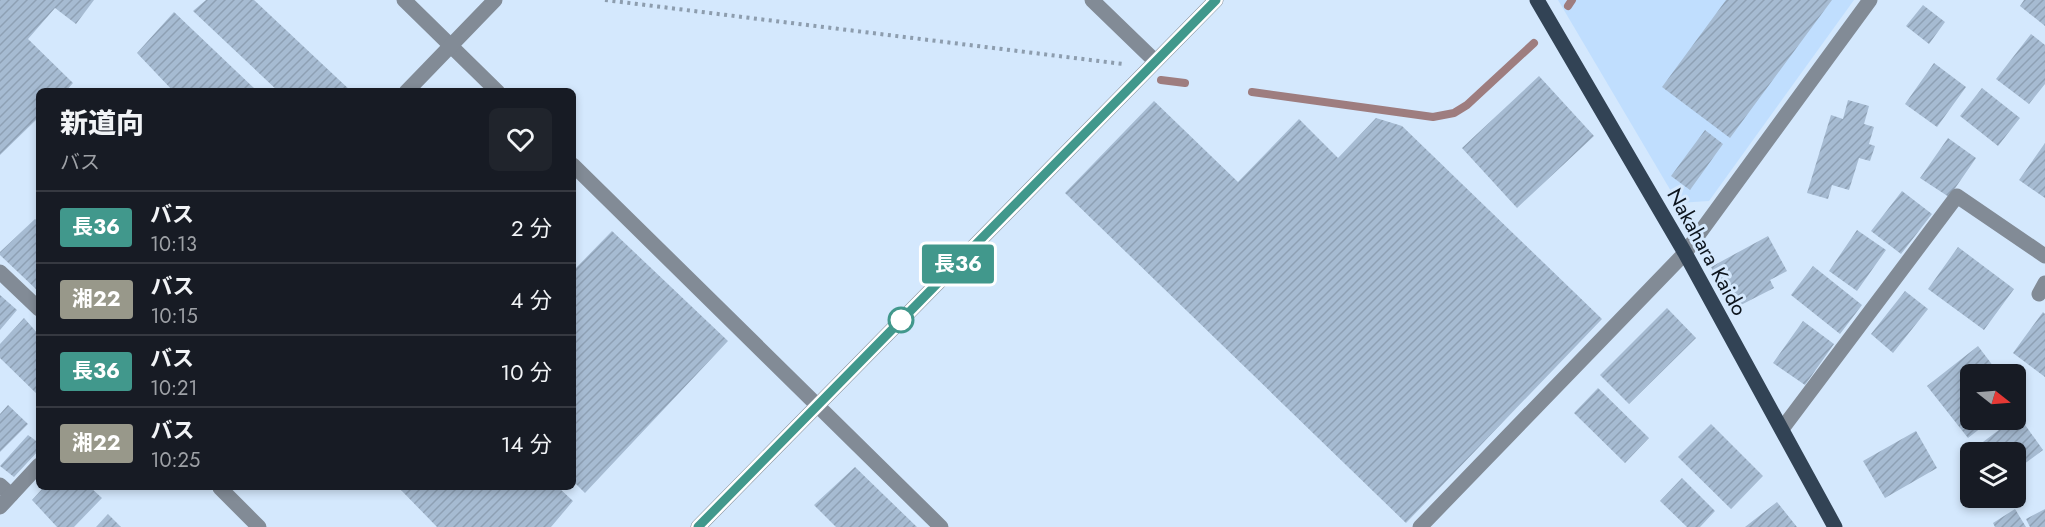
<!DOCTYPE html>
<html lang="ja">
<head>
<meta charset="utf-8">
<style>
  body { margin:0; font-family:Jost,"Noto Sans JP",sans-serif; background:#20242c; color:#f1f3f6; height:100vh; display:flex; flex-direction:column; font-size:22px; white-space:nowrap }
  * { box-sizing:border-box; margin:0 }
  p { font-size:20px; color:#9ea1a6 }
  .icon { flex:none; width:33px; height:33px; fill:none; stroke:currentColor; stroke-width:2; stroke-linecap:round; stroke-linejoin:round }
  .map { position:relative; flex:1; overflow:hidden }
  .sheet { position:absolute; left:36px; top:88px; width:540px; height:402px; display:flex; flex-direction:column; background:#171b24; border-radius:9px; box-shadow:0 3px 9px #0003 }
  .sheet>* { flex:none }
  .badge { padding:0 12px; border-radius:4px; font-size:21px; line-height:39px }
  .needle { width:39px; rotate:107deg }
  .buttons { position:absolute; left:1960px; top:364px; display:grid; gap:12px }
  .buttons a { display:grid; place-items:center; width:66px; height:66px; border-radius:9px; background:#171b24; box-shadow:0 3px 9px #0003; font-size:30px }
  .map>.badge { position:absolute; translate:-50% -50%; box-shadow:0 0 0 3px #fff }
  .round { display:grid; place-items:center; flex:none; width:63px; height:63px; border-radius:9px; background:#20242c }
  .summary { display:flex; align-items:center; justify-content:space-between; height:102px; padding:0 24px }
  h1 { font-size:28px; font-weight:800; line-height:45px }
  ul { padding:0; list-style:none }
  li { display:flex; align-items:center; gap:18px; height:72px; padding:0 24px; border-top:2px solid #363941 }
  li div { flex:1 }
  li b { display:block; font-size:22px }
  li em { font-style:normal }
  li .badge { min-width:66px; font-weight:700; text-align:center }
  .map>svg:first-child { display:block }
  .built { fill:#c0defe }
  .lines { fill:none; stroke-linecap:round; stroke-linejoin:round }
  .stream { stroke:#9e7d7f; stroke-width:8 }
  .building { fill:url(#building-hatch) }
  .path { stroke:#8d9dae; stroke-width:4; stroke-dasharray:3 4.5; stroke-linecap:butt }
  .service { stroke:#828b96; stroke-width:15 }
  .minor { stroke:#828b96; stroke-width:15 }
  .tertiary { stroke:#828b96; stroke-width:15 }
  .primary { stroke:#324355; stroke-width:15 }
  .line-casing { stroke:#fff; stroke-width:14 }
  .line { stroke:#41988c; stroke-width:9 }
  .stop-dot { fill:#fff; stroke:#41988c; stroke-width:3 }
  .labels { text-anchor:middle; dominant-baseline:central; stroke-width:6; stroke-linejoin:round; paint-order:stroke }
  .street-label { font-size:21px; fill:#0c141d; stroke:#d4e8fd }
</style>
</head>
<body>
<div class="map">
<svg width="2045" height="527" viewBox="0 0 2045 527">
  <defs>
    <pattern id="building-hatch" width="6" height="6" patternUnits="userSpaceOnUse" patternTransform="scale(1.5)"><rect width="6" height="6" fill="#a6bbd2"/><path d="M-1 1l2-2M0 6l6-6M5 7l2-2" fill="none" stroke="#8ea0b4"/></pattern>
  </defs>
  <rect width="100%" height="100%" fill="#d4e8fd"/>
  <path class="built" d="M1558,0H1854L1709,201L1678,203Z"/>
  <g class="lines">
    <path class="stream" d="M1568,6L1572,0
      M1161,80L1185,83
      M1252,92L1433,117L1454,113L1467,105L1534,43"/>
  </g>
  <path class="building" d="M0,0H94L76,24L55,8L28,39L73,83L65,92H39V117L0,155Z
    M206,0H254L352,92H279L193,11Z
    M1726,0H1832L1730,138L1662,87Z
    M2024,0H2045V26L2020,6Z
    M1923,5L1945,22L1929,44L1906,26Z
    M174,12L258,92H174L137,53Z
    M2031,34L2045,45V84L2029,104L1996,79Z
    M1934,63L1966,87L1937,127L1905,104Z
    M1539,76L1594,136L1517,208L1462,148Z
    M1982,88L2020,118L1998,146L1960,116Z
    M1848,100L1869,106L1864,124L1874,127L1869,144L1875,146L1870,161L1859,158L1849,190L1832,185L1828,199L1807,193L1831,115L1843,119Z
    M1154,101L1238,182L1299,119L1338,158L1376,118L1402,126L1602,319L1406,523L1065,193Z
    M1705,130L1723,144L1690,190L1671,176Z
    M1948,138L1976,158L1949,197L1920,178Z
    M2045,143V198L2019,180Z
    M1902,191L1932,214L1901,254L1871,231Z
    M35,219L39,222V292L0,255V252Z
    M1857,230L1886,250L1857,291L1829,271Z
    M612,231L728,341L585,493L573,481V271Z
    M1768,236L1787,271L1770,280L1774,288L1733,309L1711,267Z
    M1958,247L2014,289L1984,330L1928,289Z
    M1813,266L1862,305L1840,334L1791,295Z
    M1905,291L1928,309L1893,353L1871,334Z
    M0,295L17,310L0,330Z
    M1667,308L1696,338L1629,404L1600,375Z
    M2043,312L2045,314V377L2013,353Z
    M24,318L39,335V396L0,358V344Z
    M1803,321L1834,344L1805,385L1773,363Z
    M1978,346L2000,375H1971V420H1991L1968,438L1927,386Z
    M1598,388L1649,438L1625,463L1574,413Z
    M8,405L28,424L0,452V414Z
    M2018,415L2043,450L2016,470V453H1985L1979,445L2012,420H2016Z
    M1711,424L1763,476L1731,509L1678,457Z
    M1916,431L1937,468L1885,498L1863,461Z
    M28,435L39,443V450L14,477L0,466Z
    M855,467L917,527H836L814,505Z
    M1682,478L1715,511L1700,527H1687L1660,501Z
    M43,488H91L102,498L74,527H57L32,500Z
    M399,488H559L573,501L551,527H437Z
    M1777,502L1797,527H1745Z
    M2015,509L2026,527H1995L1993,523Z
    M2045,509V527H2030L2026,519Z
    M108,514L121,527H96Z"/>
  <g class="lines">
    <path class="path" d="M605,0L1123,64"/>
    <path class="service" d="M404,0L498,92
      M573,165L941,527
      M0,272L39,309
      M0,485L11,495
      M220,488L259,527"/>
    <path class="minor" d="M1092,0L1155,61
      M406,92L495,0
      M2039,294L2045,283
      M1782,429L1957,196L2045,256
      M0,507L39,465
      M1420,527L1685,253L1870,0"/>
    <path class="tertiary" d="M698,527L1216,0"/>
    <path class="primary" d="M1537,0L1685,253L1835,527"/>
  </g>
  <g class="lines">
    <g class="line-casing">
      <path id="line" d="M698,527L1216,0"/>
    </g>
    <use href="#line" class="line"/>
  </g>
  <circle class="stop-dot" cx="901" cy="320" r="12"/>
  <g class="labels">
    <g class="street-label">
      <text transform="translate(1707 252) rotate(61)">Nakahara Kaido</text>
    </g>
  </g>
</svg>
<div class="buttons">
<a><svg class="needle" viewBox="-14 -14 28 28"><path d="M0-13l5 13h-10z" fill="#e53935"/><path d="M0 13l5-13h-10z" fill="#9ea1a6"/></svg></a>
<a><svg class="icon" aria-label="layers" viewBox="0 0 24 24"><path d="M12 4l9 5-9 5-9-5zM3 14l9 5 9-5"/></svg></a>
</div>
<b class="badge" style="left:958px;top:264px;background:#41988c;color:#fff">長36</b>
<section class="sheet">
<div class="summary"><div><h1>新道向</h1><p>バス</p></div><a class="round"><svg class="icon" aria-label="heart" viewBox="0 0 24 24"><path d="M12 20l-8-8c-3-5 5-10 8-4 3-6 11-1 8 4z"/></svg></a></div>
<ul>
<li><span class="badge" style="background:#41988c;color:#fff">長36</span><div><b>バス</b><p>10:13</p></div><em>2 分</em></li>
<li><span class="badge" style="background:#98988a;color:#fff">湘22</span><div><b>バス</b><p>10:15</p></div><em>4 分</em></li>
<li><span class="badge" style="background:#41988c;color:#fff">長36</span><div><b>バス</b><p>10:21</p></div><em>10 分</em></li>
<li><span class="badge" style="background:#98988a;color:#fff">湘22</span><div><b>バス</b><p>10:25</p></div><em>14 分</em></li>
</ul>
</section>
</div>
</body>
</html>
